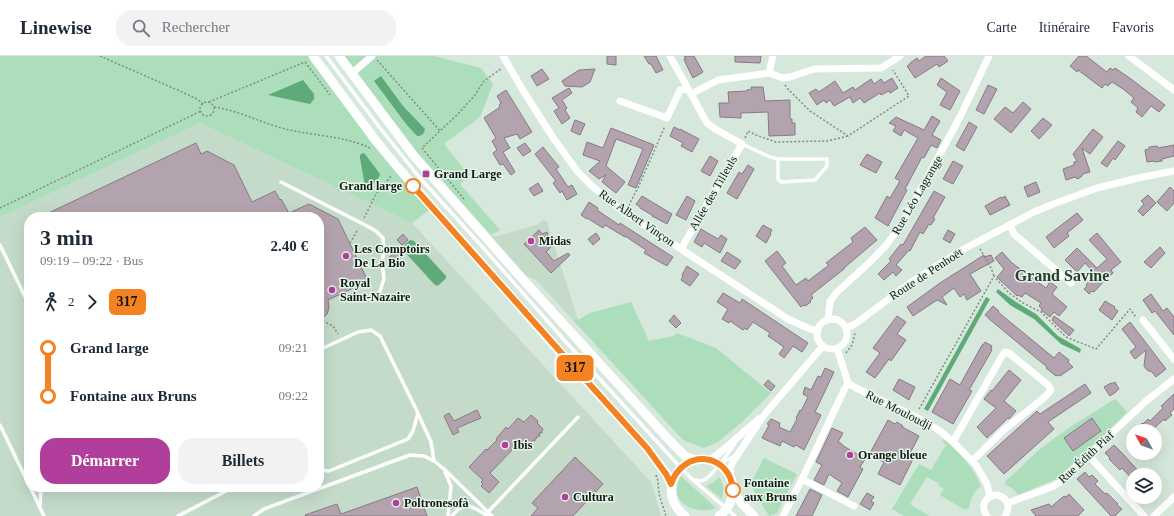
<!DOCTYPE html>
<html lang="fr">
<head>
<meta charset="utf-8">
<style>
  body { margin:0; font-family:"Times New Roman",serif; background:#f2f2f3; color:#1f2937; height:100vh; display:flex; flex-direction:column; font-size:15px; white-space:nowrap }
  * { box-sizing:border-box; margin:0 }
  p { font-size:13px; color:#747a83 }
  .icon { flex:none; width:22px; height:22px; fill:none; stroke:currentColor; stroke-width:2; stroke-linecap:round; stroke-linejoin:round }
  .map { position:relative; flex:1; overflow:hidden }
  .side { position:absolute; left:24px; top:156px; width:300px; height:280px; display:flex; flex-direction:column; background:#fff; border-radius:16px; box-shadow:0 4px 16px #0002 }
  .side>* { flex:none }
  .badge { padding:0 8px; border-radius:6px; font-size:14px; line-height:26px }
  .needle { width:26px; rotate:310deg }
  .controls { position:absolute; left:1126px; top:368px; display:grid; gap:8px }
  .controls a { display:grid; place-items:center; width:36px; height:36px; border-radius:50%; background:#fff; box-shadow:0 4px 16px #0002; font-size:20px }
  .map>.badge { position:absolute; translate:-50% -50%; box-shadow:0 0 0 2px #fff }
  .legs { display:flex; align-items:center; gap:6px; height:44px; padding:0 16px; font-size:13px }
  .legs p { margin-inline-start:auto }
  .headline { display:flex; align-items:center; justify-content:space-between; height:68px; padding:0 16px }
  h1 { font-size:22px; font-weight:700; line-height:30px }
  .action { display:flex; gap:8px; margin-top:auto; padding:8px 16px }
  .action a { flex:1; height:46px; border-radius:16px; background:#b03e9a; color:#fff; font-size:16px; font-weight:700; line-height:46px; text-align:center }
  .action a+a { background:#f2f2f3; color:#1f2937 }
  ul { padding:0 16px; list-style:none }
  li { display:flex; align-items:center; gap:14px; height:48px; font-size:15px }
  li i { display:grid; place-items:center; width:6px; height:100%; margin:0 5px; background:currentColor }
  li i::after { content:''; width:10px; height:10px; margin:-5px; border:3px solid; border-radius:50%; background:#fff }
  li p { margin-inline-start:auto }
  li:first-child i { background:linear-gradient(#0000 50%,currentColor 0) }
  li:last-child i { background:linear-gradient(currentColor 50%,#0000 0) }
  header { display:flex; align-items:center; gap:24px; box-sizing:border-box; height:56px; padding:0 20px; background:#fff; border-bottom:1px solid #e0e1e3 }
  header strong { font-size:19px }
  nav { display:flex; gap:22px; margin-inline-start:auto; font-size:14px }
  .search { width:280px; height:36px; background:#f2f2f3; display:flex; align-items:center; gap:10px; box-sizing:border-box; padding:0 14px; border-radius:16px; color:#747a83; font-size:15px }
  .map>svg:first-child { display:block }
  .built { fill:#c4dbca; fill-rule:evenodd }
  .green { fill:#addebb }
  .water { fill:#5eaa78 }
  .building { fill:#b3a3af; stroke:#887984 }
  .lines { fill:none; stroke-linecap:round; stroke-linejoin:round }
  .path { stroke:#808d84; stroke-width:1.5; stroke-dasharray:2 2; stroke-linecap:butt }
  .service { stroke:#fff; stroke-width:3.5 }
  .minor { stroke:#fff; stroke-width:7 }
  .secondary { stroke:#fff; stroke-width:9 }
  .line-1-casing { stroke:#fff; stroke-width:9 }
  .line-1 { stroke:#f58220; stroke-width:6 }
  .poi-dot { fill:#b03e9a; stroke:#e3f4e8; stroke-width:1.5 }
  .stop-1-dot { fill:#fff; stroke:#f58220; stroke-width:2 }
  .labels { text-anchor:middle; dominant-baseline:central; stroke-width:3; stroke-linejoin:round; paint-order:stroke }
  .poi-label { font-size:12px; font-weight:bold; fill:#121814; stroke:#e3f4e8; text-anchor:start }
  .stop-label { font-size:12px; font-weight:bold; fill:#121814; stroke:#e3f4e8; text-anchor:end }
  .street-label { font-size:12px; fill:#121814; stroke:#e3f4e8 }
  .district-label { font-size:16px; font-weight:bold; fill:#2d3a31; stroke:#e3f4e8 }
</style>
</head>
<body>
<header>
<strong>Linewise</strong>
<div class="search"><svg class="icon" aria-label="search" viewBox="0 0 24 24"><circle cx="10" cy="10" r="6"/><path d="M15 15l6 6"/></svg>Rechercher</div>
<nav><a>Carte</a><a>Itinéraire</a><a>Favoris</a></nav>
</header>
<div class="map">
<svg width="1174" height="460" viewBox="0 0 1174 460">
  <rect width="100%" height="100%" fill="#d6e7db"/>
  <path class="built" d="M200,67L412,167L651,426L661,460H0V161ZM29,161H319V431H29Z
    M544,164L547,166L578,264H573L536,224L526,219L491,180H498L536,169Z"/>
  <path class="green" d="M0,0H308L385,102L429,154L412,167L200,67L0,161Z
    M343,0H434L481,12L493,28L480,61L444,88L469,119L460,128L500,174L491,179L407,85Z
    M631,246L649,285L674,280L677,277L716,292L771,337L743,365L718,386L704,392L683,384L573,264H578L590,257Z
    M1115,343L1127,356L1103,380L1056,423L1018,439L1013,433L1005,428L1006,425L1041,392L1073,369Z
    M944,383C960,397 973,410 981,430C973,437 971,441 969,452L965,454L940,439L944,433L939,430L938,427L927,421L910,448L929,460H904L892,453L919,408L931,414L946,389L942,385Z
    M764,402L797,418L777,457L770,460H769L750,428Z
    M681,420L716,452C693,460 667,445 681,420Z
    M719,421C724,428 724,435 722,443L706,430L714,426Z"/>
  <path class="water" d="M381,20L403,50L425,73C424,78 422,80 417,80L406,68L374,25Z
    M303,24L314,38V43L310,48L268,39Z
    M363,97L365,98L380,118C379,124 373,129 367,131L365,130L360,102V99Z
    M410,184L414,185L446,220V222L440,228L437,230L434,228L402,193L403,190Z
    M998,233L1016,246L1036,258L1058,280L1081,293L1080,297L1061,288L1034,263L1010,249L996,236Z
    M986,241L990,243L928,355L924,353Z"/>
  <path class="building" d="M607,0H616V9L607,8Z
    M644,0H656L663,14L656,17L651,8H649Z
    M684,0H694L703,16L693,22L686,8L684,3H686Z
    M735,0H761L760,7L735,6Z
    M926,0H944L948,5L939,11L937,8L915,22L907,10L910,8V7L917,2L919,5Z
    M1079,0H1086L1107,16L1110,12L1113,14L1115,12L1131,23L1165,49L1159,56L1151,50L1142,61L1136,56L1138,52L1131,46L1134,42L1123,33L1112,26L1108,30L1105,28L1102,32L1078,14L1077,16L1070,10Z
    M542,13L549,23L537,30L531,20Z
    M595,13L590,26L582,31L565,30L562,25L579,14Z
    M892,22L898,32L890,37L889,35L881,39L880,37L864,47L860,42L853,47L850,41L834,50L830,44L826,47L824,44L817,49L809,37L816,33L819,36L835,25L843,37L853,31L855,34L871,23L874,28L881,23L884,27Z
    M941,22L960,35L950,54L940,49L947,36L937,29Z
    M988,29L997,33L984,58L976,54Z
    M751,31H763L765,45L790,44V63H792V67H795V79L769,80L768,56L741,57V62L720,61L719,47H729L728,36L747,35V34L752,33Z
    M569,32L572,37L562,44L567,52L565,54L570,62L562,68L554,55L559,52L552,42Z
    M506,34L532,76L520,83L517,78L504,82L510,92L503,96L515,116L511,119L503,108L500,109L493,97L497,94L492,85L496,82L484,62L500,51L499,49L501,47L497,40Z
    M1023,46L1031,53L1011,77L994,63L1005,51L1013,57Z
    M932,60L940,65L932,79L941,84L937,92L931,89L924,102L922,101L905,133L907,134L888,170L875,162L887,140L890,142L900,125L895,122L918,82L904,74L901,80L893,75L896,70L889,67L896,61L924,74Z
    M1043,62L1052,69L1039,83L1031,75Z
    M575,64L585,68L580,79L571,75Z
    M969,66L977,71L964,95L956,90Z
    M674,71L680,74V73L699,83L692,96L681,90L683,87L670,80Z
    M611,72L654,89L636,132L628,129L643,93L616,83L606,110L625,126L616,137L602,126L606,119L599,123L589,115L600,105L583,99L587,86L603,92Z
    M1093,73L1103,81L1090,98L1082,92L1090,116L1083,118L1081,121L1077,123L1075,121L1066,124L1063,113L1074,109V106L1077,105L1073,98Z
    M1118,85L1125,90L1115,104L1113,102L1107,111L1101,107Z
    M196,87L201,98L207,95L234,109L252,146L275,135L280,144L281,143L289,157L309,148L338,163L368,225L328,244L329,252L327,258L319,266V161H40Z
    M525,87L531,95L523,100L517,92Z
    M1174,89V100L1162,103V105L1155,106L1154,105L1147,106L1145,94L1149,93V91L1157,90L1158,92Z
    M543,91L559,111L556,113L568,131L572,129L577,138L567,144L562,135L560,137L553,127L556,125L535,98Z
    M867,98L882,106L876,117L860,109Z
    M710,100L718,105L710,120L701,115Z
    M953,105L963,110L953,128L943,123Z
    M748,109L754,113L737,143L727,137L739,116L742,118Z
    M1036,126L1040,136L1028,141L1024,131Z
    M538,127L543,135L534,140L529,133Z
    M1170,131L1174,135V147L1167,155L1157,146Z
    M934,135L945,141L933,162L935,163L931,169L929,168L923,178L920,176L910,195L909,194L896,209L902,214L896,220L893,216L884,224L878,218L891,205L889,203L901,188L903,189Z
    M1148,139L1156,147L1143,160L1138,155L1144,148L1141,145Z
    M642,140L672,158L667,168L652,160V159L640,152V151L636,148Z
    M687,140L695,145L686,164L676,159Z
    M1005,140L1010,149L990,159L985,150L1001,141L1002,142Z
    M589,146L598,152L597,154L619,169L620,167L673,201L667,210L644,197L646,194L625,180V181L605,169L603,172L587,162V163L581,159Z
    M1077,157L1083,164L1067,177L1069,180L1054,192L1046,181Z
    M763,169L772,174L770,177L771,178L766,187L756,180Z
    M865,171L877,184L844,212V213L811,239L813,242L810,245L811,246L805,250L804,249L801,251L765,205L777,195L786,207L782,210L796,229L806,222L808,225L829,209L826,207L853,186L851,182Z
    M701,173L718,183L721,179L727,183L720,197L704,187L702,191L694,186Z
    M539,174L542,178L547,176L551,191L546,196L554,205L568,197L570,199L551,217L524,188Z
    M948,174L955,178L950,187L943,183Z
    M596,177L600,183L593,189L588,183Z
    M1097,177L1121,206L1111,214L1113,217L1104,225L1094,236L1092,235L1089,238L1084,233L1087,230L1086,229L1095,218L1085,207L1077,216L1065,204L1077,192L1097,212L1107,203L1089,184Z
    M403,178L408,184L402,189L397,184Z
    M1160,191L1165,197L1151,212L1144,206Z
    M395,195L401,201L393,208L388,203Z
    M727,196L741,205L735,213L721,205Z
    M1002,196L1012,207L1046,232L1050,226L1057,231L1052,238L1067,251L1059,260L1054,256L1050,261L1041,254L1042,253L1039,250L1041,247L1025,237L1022,241L1018,239L1017,240L997,221L1004,213L995,202Z
    M984,199V201L991,199L994,205L970,218L981,235L967,244L964,238L960,241L954,232L942,241L947,249L937,244L913,260L907,251L940,227Z
    M687,210L699,218L690,230L681,224L683,220L682,219Z
    M723,237L740,247L742,243L808,287L802,296L793,290L784,302L779,298L784,291L768,280L770,277L753,266L747,274L745,272L743,274L730,265L729,267L722,263L728,253L717,246Z
    M1151,238L1163,255L1167,252L1174,261V279L1155,255L1152,257L1143,244Z
    M1105,245L1115,251L1114,252L1118,255L1112,264L1099,254Z
    M993,250L999,255L998,256L1054,302L1059,296L1069,304L1068,306L1073,311L1060,320L1058,319L1056,320L1046,312L1047,311L988,262H989L985,259Z
    M674,259L681,267L676,272L669,265Z
    M897,260L906,266L897,278L906,284L891,305L889,303L875,322L866,316L880,297L873,292Z
    M1054,260L1074,274L1069,280L1052,264Z
    M1130,266L1166,313L1156,321L1152,316L1147,314L1144,310L1146,294L1135,303L1130,296L1136,291L1122,273Z
    M985,286L992,290L991,293L992,294L969,334L972,335L953,368L932,356L950,323L960,329L982,289H983Z
    M825,312L834,316L815,356L821,359L804,394L796,389L794,391L782,385L780,390L762,382L769,369L767,368L771,363L780,367L779,371L790,376L797,363L796,362L800,354L801,355L808,341L803,338L805,331L811,334L818,320L821,321Z
    M1009,314L1021,324L1004,345L1016,355L1009,363L1008,362L987,382L977,371L996,352L984,343L991,334L992,335Z
    M899,323L915,331L909,344L893,334Z
    M768,324L775,330L771,335L764,329Z
    M1115,326L1119,333L1116,335V336L1110,340L1104,331L1111,327V328Z
    M1085,328L1091,337L1048,366L1054,373L1004,418L987,400L1037,355L1040,358Z
    M1174,338V353L1170,357L1172,359L1165,365L1164,363L1151,375H1134L1142,367L1143,368L1148,363L1150,365L1163,352L1161,350Z
    M477,354L481,362L457,372L459,376L453,379L444,360L449,357L454,365Z
    M531,359L538,365L537,367L543,373L542,375V377H539L540,380H537V382L535,383V385L533,384L523,394L517,389L490,417L499,426L489,437L481,430L483,428L481,426L483,424L469,411L486,393L487,394L497,384L496,383L506,371L508,373L518,362L524,366Z
    M1092,362L1101,375L1073,395L1064,382Z
    M888,364L895,368L897,366L903,370L902,371L919,380L908,401L913,403L900,429L878,418L884,406L869,399Z
    M832,372L843,377L838,386L842,388V389L865,403L860,411L863,413L848,441L837,435L842,427L829,418L824,429L814,424L822,409L816,406Z
    M1114,389L1122,397L1142,419H1133V424L1122,412L1120,414L1109,403L1110,402L1105,397Z
    M575,401L603,428L573,460H531L538,452L532,447Z
    M1085,416L1089,421L1092,419L1098,425L1095,428L1105,438L1107,437L1118,448L1117,449L1122,453L1115,460H1111L1077,423Z
    M417,431L427,460H306L305,459L337,448L341,458Z
    M810,433L822,439L812,460H796Z
    M867,437L874,441L871,445L874,447L870,454L860,448Z
    M1069,438L1084,454L1078,460H1036L1031,454L1049,448L1051,451L1064,440L1066,441Z"/>
  <g class="lines">
    <path class="path" d="M100,0L180,35L197,43L203,48
      M377,4L440,75
      M785,29L787,32L810,55L848,80L909,40L893,14
      M209,46L305,6L330,39
      M200 53a7 7 0 1 1 14 0a7 7 0 1 1-14 0Z
      M214,51C237,54 259,66 282,72C311,80 342,79 370,92
      M745,82L748,75L756,79L776,86L827,85L848,80
      M464,143L422,92L458,58L475,39L484,25L502,12
      M629,150L631,145L638,132L665,70
      M0,152L201,55
      M364,162L376,138L392,119
      M350,187L358,173
      M980,193L991,212L994,220
      M322,286L321,278V264L333,270L338,278
      M846,297L852,289L855,277
      M919,353L994,220L1009,237L1023,247L1041,256L1066,281L1096,293L1130,253L1136,261
      M656,419L658,425L659,438L666,460"/>
    <path class="service" d="M326,0L380,72L419,121L486,195L565,285L681,412L692,423L735,460
      M742,88L770,101L778,103H827V110L815,124L781,126L778,123V103
      M281,126L367,170L376,175L383,182L384,193L382,207L384,223L380,235
      M0,189L29,249
      M319,294L358,276L371,274L380,280L416,353L431,386L434,405
      M0,369L29,429
      M720,408L734,400
      M319,414L329,415L408,383L413,375L418,357
      M445,416L451,430L448,460
      M695,424C698,425 701,425 704,424C713,420 728,396 735,388
      M30,431L44,460
      M40,451L41,433L43,431
      M488,456L578,361
      M178,460L234,431
      M254,460L264,453L410,399L424,400L434,405L444,413L492,460
      M452,460C465,443 473,451 488,460"/>
    <path class="minor" d="M503,0L524,36L554,83L578,116L593,131L621,154L788,263L810,273L818,275
      M670,0L707,67L715,73L742,88L681,193
      M1129,0L1174,34
      M769,17L783,22L790,21L814,13L881,12L900,0
      M351,18L372,0
      M691,38L718,24L769,17L773,0
      M620,45L667,62L680,34L688,33
      M1010,169L1014,178L1071,227
      M817 278a15 15 0 1 1 30 0a15 15 0 1 1-30 0Z
      M828,264L830,246L836,237L870,206L887,188L905,163L961,59L989,0
      M1143,264L1174,303
      M846,272L855,268L910,227L962,194L1034,156L1056,147L1097,132L1138,122L1174,115
      M837,292L848,327
      M848,327L856,332L916,361L940,375L953,386L976,409L987,428L990,441
      M953,386L1002,300L1005,296L1009,297L1048,329L1051,334L1046,340L1005,373L972,405
      M1088,399L1144,460
      M709,404L717,399L759,363
      M731,422L730,412L734,404L764,359L823,290
      M802,423L854,450
      M1008,447L1054,430L1060,426L1145,346L1174,323
      M783,460L804,419L845,332L848,327
      M987,460C984,456 983,453 984,448C990,430 1017,442 1005,460
      M1154,460L1174,441"/>
    <path class="secondary" d="M313,0L376,85L399,113L557,293L647,392L667,418L671,429
      M339,0L414,100L517,217L671,386L685,400L695,404
      M733,434L742,448L754,460
      M685,460C650,432 689,386 721,410C728,415 732,422 733,431C734,442 729,453 719,460"/>
  </g>
  <g class="lines">
    <g class="line-1-casing">
      <path id="line-1" d="M413,130L557,292L647,392L666,418L671,428C683,392 730,396 733,434"/>
    </g>
    <use href="#line-1" class="line-1"/>
  </g>
  <g class="poi-dot">
    <rect x="422" y="114" width="8" height="8" rx="2"/>
    <circle cx="531" cy="185" r="4"/>
    <circle cx="346" cy="200" r="4"/>
    <circle cx="332" cy="234" r="4"/>
    <circle cx="505" cy="389" r="4"/>
    <circle cx="850" cy="399" r="4"/>
    <circle cx="565" cy="441" r="4"/>
    <circle cx="396" cy="447" r="4"/>
  </g>
  <g class="stop-1-dot">
    <circle cx="413" cy="130" r="7"/>
    <circle cx="733" cy="434" r="7"/>
  </g>
  <g class="labels">
    <g class="poi-label">
      <text x="434" y="118">Grand Large</text>
      <text x="539" y="185">Midas</text>
      <text x="354" y="193">Les Comptoirs<tspan x="354" dy="14">De La Bio</tspan></text>
      <text x="340" y="227">Royal<tspan x="340" dy="14">Saint-Nazaire</tspan></text>
      <text x="513" y="389">Ibis</text>
      <text x="858" y="399">Orange bleue</text>
      <text x="573" y="441">Cultura</text>
      <text x="404" y="447">Poltronesofà</text>
    </g>
    <g class="stop-label">
      <text x="402" y="130">Grand large</text>
      <text x="744" y="427" text-anchor="start">Fontaine<tspan x="744" dy="14">aux Bruns</tspan></text>
    </g>
    <g class="street-label">
      <text transform="translate(713 137) rotate(-60)">Allée des Tilleuls</text>
      <text transform="translate(917 139) rotate(-60)">Rue Léo Lagrange</text>
      <text transform="translate(637 162) rotate(35)">Rue Albert Vinçon</text>
      <text transform="translate(926 218) rotate(-33)">Route de Penhoët</text>
      <text transform="translate(899 354) rotate(27)">Rue Mouloudji</text>
      <text transform="translate(1086 401) rotate(-43)">Rue Édith Piaf</text>
    </g>
    <g class="district-label">
      <text x="1062" y="219">Grand Savine</text>
    </g>
  </g>
</svg>
<div class="controls">
<a><svg class="needle" viewBox="-14 -14 28 28"><path d="M0-13l5 13h-10z" fill="#e53935"/><path d="M0 13l5-13h-10z" fill="#747a83"/></svg></a>
<a><svg class="icon" aria-label="layers" viewBox="0 0 24 24"><path d="M12 4l9 5-9 5-9-5zM3 14l9 5 9-5"/></svg></a>
</div>
<b class="badge" style="left:575px;top:312px;background:#f58220;color:#111">317</b>
<section class="side">
<div class="headline"><div><h1>3 min</h1><p>09:19 – 09:22 · Bus</p></div><b>2.40 €</b></div>
<div class="legs"><svg class="icon" aria-label="walk" viewBox="0 0 24 24"><circle cx="13" cy="4" r="2"/><path d="M13 8l-2 6 4 7M11 14l-3 7M7 12l3-4h3l4 4"/></svg>2<svg class="icon" aria-label="forward" viewBox="0 0 24 24"><path d="M9 5l7 7-7 7"/></svg><b class="badge" style="background:#f58220;color:#111">317</b></div>
<ul>
<li><i style="color:#f58220"></i><b>Grand large</b><p>09:21</p></li>
<li><i style="color:#f58220"></i><b>Fontaine aux Bruns</b><p>09:22</p></li>
</ul>
<div class="action"><a>Démarrer</a><a>Billets</a></div>
</section>
</div>
</body>
</html>
